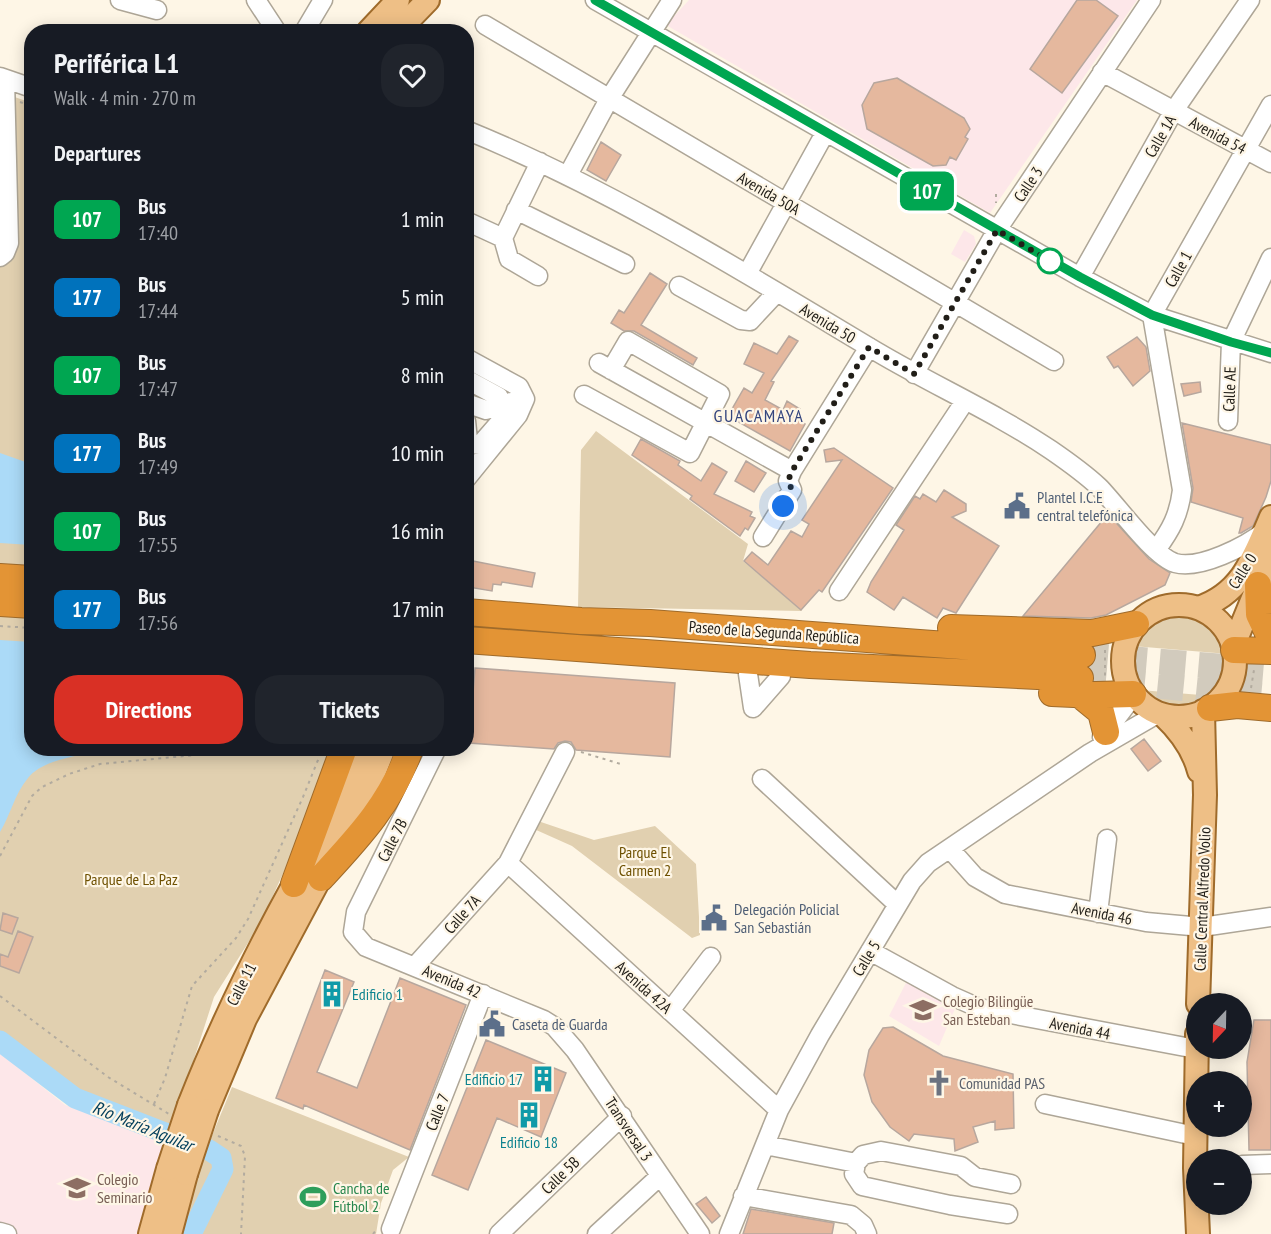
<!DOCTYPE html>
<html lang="en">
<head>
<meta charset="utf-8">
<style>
  body { margin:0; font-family:"PT Sans Narrow",sans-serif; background:#20242c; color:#f1f3f6; height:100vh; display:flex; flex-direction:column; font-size:22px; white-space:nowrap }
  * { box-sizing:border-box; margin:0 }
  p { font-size:20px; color:#9ea1a6 }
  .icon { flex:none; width:33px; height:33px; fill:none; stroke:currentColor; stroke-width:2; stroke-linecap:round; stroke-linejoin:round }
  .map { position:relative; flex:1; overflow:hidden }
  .sheet { position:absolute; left:24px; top:24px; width:450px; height:732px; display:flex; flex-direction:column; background:#171b24; border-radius:24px; box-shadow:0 3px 15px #0003 }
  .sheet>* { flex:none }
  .badge { padding:0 12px; border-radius:9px; font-size:21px; line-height:39px }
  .needle { width:39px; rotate:202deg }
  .controls { position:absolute; left:1186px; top:993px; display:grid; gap:12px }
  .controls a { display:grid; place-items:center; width:66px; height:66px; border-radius:50%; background:#171b24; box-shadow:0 3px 15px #0003; font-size:30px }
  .you { position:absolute; width:30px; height:30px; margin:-15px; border:4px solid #fff; border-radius:50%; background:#1a73e8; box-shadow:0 0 0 9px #1a73e833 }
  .map>.badge { position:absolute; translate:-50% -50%; box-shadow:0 0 0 3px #fff }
  h2 { padding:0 30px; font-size:22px; line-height:54px }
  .round { display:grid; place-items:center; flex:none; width:63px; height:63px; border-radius:24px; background:#20242c }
  .headline { display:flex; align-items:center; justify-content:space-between; height:102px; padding:0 30px }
  h1 { font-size:28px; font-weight:800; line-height:45px }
  .action { display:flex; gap:12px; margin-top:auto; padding:12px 30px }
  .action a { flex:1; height:69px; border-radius:24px; background:#d93025; color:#fff; font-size:24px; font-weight:800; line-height:69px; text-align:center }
  .action a+a { background:#20242c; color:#f1f3f6 }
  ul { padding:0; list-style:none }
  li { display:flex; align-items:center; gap:18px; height:78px; padding:0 30px }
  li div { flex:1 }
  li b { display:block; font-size:22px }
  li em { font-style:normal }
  li .badge { min-width:66px; font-weight:700; text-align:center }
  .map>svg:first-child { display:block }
  .education { fill:#fde7e9 }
  .green { fill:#e1d0b0 }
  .water { fill:#abdaf7 }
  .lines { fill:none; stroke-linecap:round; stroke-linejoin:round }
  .river { stroke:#abdaf7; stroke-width:21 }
  .building { fill:#e5b89e; stroke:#b7a79e; stroke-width:1.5 }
  .highway-tunnel { stroke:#d2cbbd; stroke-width:26; stroke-dasharray:26 13; stroke-linecap:butt }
  .minor-casing { stroke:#aea697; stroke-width:21 }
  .major-casing { stroke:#9f6b2b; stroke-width:26 }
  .highway-casing { stroke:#9f6b2b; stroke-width:28 }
  .path { stroke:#b2ab9f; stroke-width:2; stroke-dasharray:3 4.5; stroke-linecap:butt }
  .minor { stroke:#fff; stroke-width:18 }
  .major { stroke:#eebf86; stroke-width:22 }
  .highway { stroke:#e39435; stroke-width:26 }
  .major-bridge-casing { stroke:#9f6b2b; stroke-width:26; stroke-linecap:butt }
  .major-bridge { stroke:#eebf86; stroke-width:22 }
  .line-casing { stroke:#fff; stroke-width:14 }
  .line { stroke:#00a651; stroke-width:9 }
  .walk { stroke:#211e18; stroke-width:6; stroke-dasharray:0 10.8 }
  .stop-dot { fill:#fff; stroke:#00a651; stroke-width:3 }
  .labels { text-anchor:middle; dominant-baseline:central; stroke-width:4.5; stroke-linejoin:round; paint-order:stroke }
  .street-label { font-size:16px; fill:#211e18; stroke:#fef6e6 }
  .service-label { font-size:16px; fill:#4e5e75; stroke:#fef6e6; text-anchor:start }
  .park-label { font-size:16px; fill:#6e5000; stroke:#fef6e6 }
  .culture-label { font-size:16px; fill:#0d838f; stroke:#fef6e6; text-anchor:start }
  .education-label { font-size:16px; fill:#785e54; stroke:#fef6e6; text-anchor:start }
  .worship-label { font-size:16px; fill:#5b616d; stroke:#fef6e6; text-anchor:start }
  .leisure-label { font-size:16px; fill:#27864d; stroke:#fef6e6; text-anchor:start }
  .neighbourhood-label { font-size:18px; letter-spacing:1.5px; fill:#34447e; stroke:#fef6e6 }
  .water-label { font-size:18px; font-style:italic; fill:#003d5a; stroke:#fef6e6 }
</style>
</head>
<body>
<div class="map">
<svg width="1271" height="1234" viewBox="0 0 1271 1234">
  <rect width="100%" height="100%" fill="#fef6e6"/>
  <path class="education" d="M689,0H1137L990,213L666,25Z
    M964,230L974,236L976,244L965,262L951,254Z
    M908,979L957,1004L939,1046L889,1016Z
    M0,1053L65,1105L167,1141L142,1234H0Z"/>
  <path class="green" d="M0,92L32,103V748L336,749L306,823L260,924L214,997L172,1127L79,1089L0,1032Z
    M596,431L748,544L743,561L802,611L578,607L581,450Z
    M1184,610C1208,616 1223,629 1228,654L1133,646C1143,622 1158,611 1184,610Z
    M1140,690L1213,696C1185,713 1164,716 1140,690Z
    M538,821L594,840L655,826L696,864L700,935L692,938L572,846L534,829Z
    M232,1087L409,1157L393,1170L381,1203L376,1234H182L202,1160Z"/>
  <path class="water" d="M0,453L31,464V545L0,543Z
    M0,640L31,642L32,748L153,749C121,751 49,751 28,778C14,795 11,814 0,832Z"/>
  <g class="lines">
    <path class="river" d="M0,1041L75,1098L209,1150L221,1158L223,1169L191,1234"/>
  </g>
  <path class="building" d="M1077,0H1096L1118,16L1062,93L1030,69Z
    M897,78L964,118L970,129L965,137L968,139L956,160L950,157L946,165L933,166L867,129L862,105L874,83Z
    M601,142L621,155L606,181L587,170Z
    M650,273L667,284L641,325L697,358L693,365L634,331H624L611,323L619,310L624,313Z
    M789,336L798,341L771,381L774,382L765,400L783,410L787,401L800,409L795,418L805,424L790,451L728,416L744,388L752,393L764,373L744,364L754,343L777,354Z
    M1137,337L1146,347L1150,371L1133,386L1118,366L1114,368L1107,357Z
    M1200,382L1201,392L1184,396L1181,384Z
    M1182,423L1271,445V481L1266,497L1253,526L1241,533H1239L1243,518L1191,502L1193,488Z
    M641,439L680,461L678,465L701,481L712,463L727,472L714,494L752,512L750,516L755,518L748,530L745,528L740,536L690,499L692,496L632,455Z
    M834,448L893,488L822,592L819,590L801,610L744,561L752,552L768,565L791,531L802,537L809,524L802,520L842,460L826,462L824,450Z
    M746,461L766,473L754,492L735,481Z
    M944,490L966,504V511L952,517L999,546L956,613L943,608L937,618L903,597L894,610L867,592L871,582L904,530L896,525L915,496L920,499L923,494L936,502Z
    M1108,514L1149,559L1170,573L1165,585L1106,615L1091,618L1023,616Z
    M473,561L535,573L532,587L502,582L501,585L493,584L492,591L468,587Z
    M475,668L675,683L670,757L576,750L571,742L565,741L558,743L554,749L469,743Z
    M1144,739L1161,761L1148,771L1131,749Z
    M3,913L18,918L12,934L0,930Z
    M18,931L33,937L19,973L0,966V954L8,957Z
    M325,970L354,982L317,1072L357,1088L400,978L466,1005L410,1150L304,1105L303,1109L276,1098Z
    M1254,1020H1271V1150H1249L1247,1062Z
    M893,1027L943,1056L1013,1074L1014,1128L995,1130V1121L973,1127L978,1142L955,1151L954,1139L914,1134L909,1141L890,1127L872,1102L864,1075L869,1050L883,1028Z
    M486,1040L566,1073L541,1137L497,1118L468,1190L432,1175Z
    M706,1197L720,1216L712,1223L696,1204Z
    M751,1209L834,1223L832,1234H743Z"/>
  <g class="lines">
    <path class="highway-tunnel" d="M1082,655L1271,671
      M1080,678L1265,696"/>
    <g class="minor-casing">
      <path id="minor" d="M120,0L157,10
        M256,0L277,32
        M595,0L1080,277L1152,315L1271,353
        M485,25L1054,361
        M304,32L323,0
        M1102,72L1271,163
        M0,77L32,88
        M466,130C611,189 745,273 879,353C935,386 996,413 1051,450C1067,461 1084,473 1099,487C1117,505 1153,556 1175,563C1200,570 1246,546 1265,531
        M568,175L609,99L672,0
        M516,210L625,264
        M466,221L503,238
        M0,257L5,253L9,243L5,79
        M747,274L825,133
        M538,276L509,259L503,238L540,162
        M1080,277L1173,112L1250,0
        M679,286L741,320L750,321L777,292
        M466,358L519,387L525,399L518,415L466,479
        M599,363L792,471
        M914,374L997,230L1151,0
        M466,379L499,397L493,407L486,410L466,403
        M584,395L690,453L720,394L628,341L611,370
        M466,421L468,440L471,444L480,445L507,414L511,402
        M1228,421L1231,342L1271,258
        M763,537L792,490L788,481L792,471L869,347
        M1156,550C1171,530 1179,515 1182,490L1152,315L1271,105
        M839,591L965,401
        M748,674L753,708
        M753,708L781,676
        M1102,737L1134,695
        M437,748L356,912L353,932L366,947L544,1020L555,1027L575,1050L700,1234
        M762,779L897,904
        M950,849L975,877L1005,894L1146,922L1202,927L1271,917
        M508,863L779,1110
        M1098,913L1107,839
        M870,951L952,996L979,1008L1196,1049
        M416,965L508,863L565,752
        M670,1011L711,957
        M1045,1104L1195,1136
        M765,1145L856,1163L863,1155L881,1151L961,1166L975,1177L1011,1184
        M856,1163L854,1174L862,1186L950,1205L1008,1214
        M1242,1165L1271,1164
        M743,1196L851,1215L863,1225L867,1234
        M391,1229L483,994
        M0,1232L7,1234
        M499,1234L622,1116
        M597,1234L660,1176
        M729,1234L779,1110L820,1035L912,881L928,863L1090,753L1159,713"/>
    </g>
    <g class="major-casing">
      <path id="major" d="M368,32L398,0
        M397,32L428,0
        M1123 661a56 56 0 1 1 112 0a56 56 0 1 1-112 0Z
        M1198,608C1242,594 1254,557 1271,517
        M1233,647L1271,554
        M1163,715C1180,731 1193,748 1199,771
        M1198,1004L1205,795L1203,711
        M1197,1034L1195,1168L1198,1234
        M189,1105C219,1029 254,957 293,886C318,840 348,798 365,748
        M207,1110L245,1019L369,786L384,748
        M150,1234L168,1169
        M170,1234L186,1174"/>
    </g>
    <g class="highway-casing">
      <path id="highway" d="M0,577L32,579
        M1258,585L1259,614L1271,639
        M0,603L32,605
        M466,612L581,621L650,623L1082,655
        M951,628L1092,633L1136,624
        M466,640L810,665L1080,678
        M1234,650L1271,651
        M1052,693L1096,695L1133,694
        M1079,694L1101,712L1106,732
        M1210,708L1237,705L1271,708
        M321,878C358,838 393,801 410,748
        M294,884L344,748"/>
    </g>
    <path class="path" d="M20,102L32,106
      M996,194V203
      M24,227H32
      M0,626L32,628
      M1105,650V677
      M1251,688L1254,670
      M581,752L624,765
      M0,856L32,796L42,787L69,774L100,764L270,748
      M0,996L108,1077L169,1114
      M154,1104L165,1078L192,986L236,938L248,919L303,797L318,760L319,748
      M218,1136L241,1146L245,1156L241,1234
      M373,1234L377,1229"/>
    <use href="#minor" class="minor"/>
    <use href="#major" class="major"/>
    <use href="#highway" class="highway"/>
    <g class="major-bridge-casing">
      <path id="major-bridge" d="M168,1169L189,1105
        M186,1174L207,1110"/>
    </g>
    <use href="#major-bridge" class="major-bridge"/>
  </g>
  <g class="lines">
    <g class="line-casing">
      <path id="line" d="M595,0L1080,277L1152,315L1231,342L1271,353"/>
    </g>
    <use href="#line" class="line"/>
    <path class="walk" d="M783,506L792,490L788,481L792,471L869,347L914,374L997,230L1059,266L1050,261"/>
  </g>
  <defs>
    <g id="civic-bare" transform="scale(2.07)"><path d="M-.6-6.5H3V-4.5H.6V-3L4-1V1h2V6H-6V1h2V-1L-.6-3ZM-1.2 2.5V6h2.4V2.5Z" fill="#5c6f8a" stroke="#fef6e6" stroke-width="2.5" paint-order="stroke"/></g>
    <g id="building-bare" transform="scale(2.07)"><path d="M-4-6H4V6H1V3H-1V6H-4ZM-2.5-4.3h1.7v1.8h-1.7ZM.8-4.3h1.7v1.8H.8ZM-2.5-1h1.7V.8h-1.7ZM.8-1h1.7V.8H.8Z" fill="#0f9aa8" stroke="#fef6e6" stroke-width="2.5" paint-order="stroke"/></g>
    <g id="university-bare" transform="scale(2.07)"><path d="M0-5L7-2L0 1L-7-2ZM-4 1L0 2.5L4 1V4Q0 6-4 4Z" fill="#8d6e63" stroke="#fef6e6" stroke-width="2.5" paint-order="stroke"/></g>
    <g id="church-bare" transform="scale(2.07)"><path d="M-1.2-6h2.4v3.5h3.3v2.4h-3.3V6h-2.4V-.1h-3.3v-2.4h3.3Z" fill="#6b7280" stroke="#fef6e6" stroke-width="2.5" paint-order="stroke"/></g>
    <g id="school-bare" transform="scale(2.07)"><path d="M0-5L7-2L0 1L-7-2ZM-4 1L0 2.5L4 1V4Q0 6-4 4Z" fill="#8d6e63" stroke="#fef6e6" stroke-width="2.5" paint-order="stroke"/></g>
    <g id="stadium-bare" transform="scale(2.07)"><path d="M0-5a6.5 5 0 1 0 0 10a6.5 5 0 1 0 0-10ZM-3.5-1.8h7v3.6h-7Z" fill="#2e9e5b" stroke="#fef6e6" stroke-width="2.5" paint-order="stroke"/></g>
  </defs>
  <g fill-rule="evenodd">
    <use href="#civic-bare" x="1017" y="506"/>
    <use href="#civic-bare" x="714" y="918"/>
    <use href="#building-bare" x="332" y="994"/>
    <use href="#university-bare" x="923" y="1010"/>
    <use href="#civic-bare" x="492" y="1024"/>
    <use href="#building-bare" x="543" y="1079"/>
    <use href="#church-bare" x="939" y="1083"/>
    <use href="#building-bare" x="529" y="1115"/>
    <use href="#school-bare" x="77" y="1188"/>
    <use href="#stadium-bare" x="313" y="1197"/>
  </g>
  <circle class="stop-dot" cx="1050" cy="261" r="12"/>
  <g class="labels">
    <g class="street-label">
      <text transform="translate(1218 135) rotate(28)">Avenida 54</text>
      <text transform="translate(1160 136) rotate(-60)">Calle 1A</text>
      <text transform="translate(1028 184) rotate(-56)">Calle 3</text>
      <text transform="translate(769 193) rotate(30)">Avenida 50A</text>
      <text transform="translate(1178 269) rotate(-61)">Calle 1</text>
      <text transform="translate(828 323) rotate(31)">Avenida 50</text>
      <text transform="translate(1229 389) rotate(-88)">Calle AE</text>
      <text transform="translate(1242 571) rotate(-58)">Calle 0</text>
      <text transform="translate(774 632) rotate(4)">Paseo de la Segunda República</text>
      <text transform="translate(392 840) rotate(-63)">Calle 7B</text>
      <text transform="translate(1202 899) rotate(-88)">Calle Central Alfredo Volio</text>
      <text transform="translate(1102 913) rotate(11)">Avenida 46</text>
      <text transform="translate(462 914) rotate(-48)">Calle 7A</text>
      <text transform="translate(866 958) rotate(-59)">Calle 5</text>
      <text transform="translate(452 981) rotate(23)">Avenida 42</text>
      <text transform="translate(241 984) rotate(-63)">Calle 11</text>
      <text transform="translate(644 987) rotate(42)">Avenida 42A</text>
      <text transform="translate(1080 1028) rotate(11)">Avenida 44</text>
      <text transform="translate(437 1112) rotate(-68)">Calle 7</text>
      <text transform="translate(629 1129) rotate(57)">Transversal 3</text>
      <text transform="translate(560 1175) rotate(-44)">Calle 5B</text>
    </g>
    <g class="service-label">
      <text x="1037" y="497">Plantel I.C.E<tspan x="1037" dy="18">central telefónica</tspan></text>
      <text x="734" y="909">Delegación Policial<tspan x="734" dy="18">San Sebastián</tspan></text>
      <text x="512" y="1024">Caseta de Guarda</text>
    </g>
    <g class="park-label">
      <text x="645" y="852">Parque El<tspan x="645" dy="18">Carmen 2</tspan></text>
      <text x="131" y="879">Parque de La Paz</text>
    </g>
    <g class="culture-label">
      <text x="352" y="994">Edificio 1</text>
      <text x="523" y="1079" text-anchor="end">Edificio 17</text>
      <text x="529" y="1142" text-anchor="middle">Edificio 18</text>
    </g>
    <g class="education-label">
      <text x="943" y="1001">Colegio Bilingüe<tspan x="943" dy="18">San Esteban</tspan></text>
      <text x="97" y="1179">Colegio<tspan x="97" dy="18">Seminario</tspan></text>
    </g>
    <g class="worship-label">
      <text x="959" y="1083">Comunidad PAS</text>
    </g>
    <g class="leisure-label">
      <text x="333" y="1188">Cancha de<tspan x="333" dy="18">Fútbol 2</tspan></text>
    </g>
    <g class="neighbourhood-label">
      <text x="759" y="415">GUACAMAYA</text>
    </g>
    <g class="water-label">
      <text transform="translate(143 1126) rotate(22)">Río María Aguilar</text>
    </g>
  </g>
</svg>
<div class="controls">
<a><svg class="needle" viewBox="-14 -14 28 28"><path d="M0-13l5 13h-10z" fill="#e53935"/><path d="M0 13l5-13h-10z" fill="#9ea1a6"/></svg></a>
<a>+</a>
<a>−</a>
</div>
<div class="you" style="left:783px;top:506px"></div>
<b class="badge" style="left:927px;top:191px;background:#00a651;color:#fff">107</b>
<section class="sheet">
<div class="headline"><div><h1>Periférica L1</h1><p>Walk · 4 min · 270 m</p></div><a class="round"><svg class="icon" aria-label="heart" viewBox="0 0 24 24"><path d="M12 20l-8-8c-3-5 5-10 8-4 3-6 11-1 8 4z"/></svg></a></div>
<h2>Departures</h2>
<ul>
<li><span class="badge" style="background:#00a651;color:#fff">107</span><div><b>Bus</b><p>17:40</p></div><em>1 min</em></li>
<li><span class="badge" style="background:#0072bc;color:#fff">177</span><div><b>Bus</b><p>17:44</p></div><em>5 min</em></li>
<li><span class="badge" style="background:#00a651;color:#fff">107</span><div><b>Bus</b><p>17:47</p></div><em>8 min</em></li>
<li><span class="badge" style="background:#0072bc;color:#fff">177</span><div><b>Bus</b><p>17:49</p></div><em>10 min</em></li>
<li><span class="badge" style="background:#00a651;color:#fff">107</span><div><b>Bus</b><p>17:55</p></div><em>16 min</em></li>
<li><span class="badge" style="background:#0072bc;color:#fff">177</span><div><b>Bus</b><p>17:56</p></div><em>17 min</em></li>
</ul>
<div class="action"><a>Directions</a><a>Tickets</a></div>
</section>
</div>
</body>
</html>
